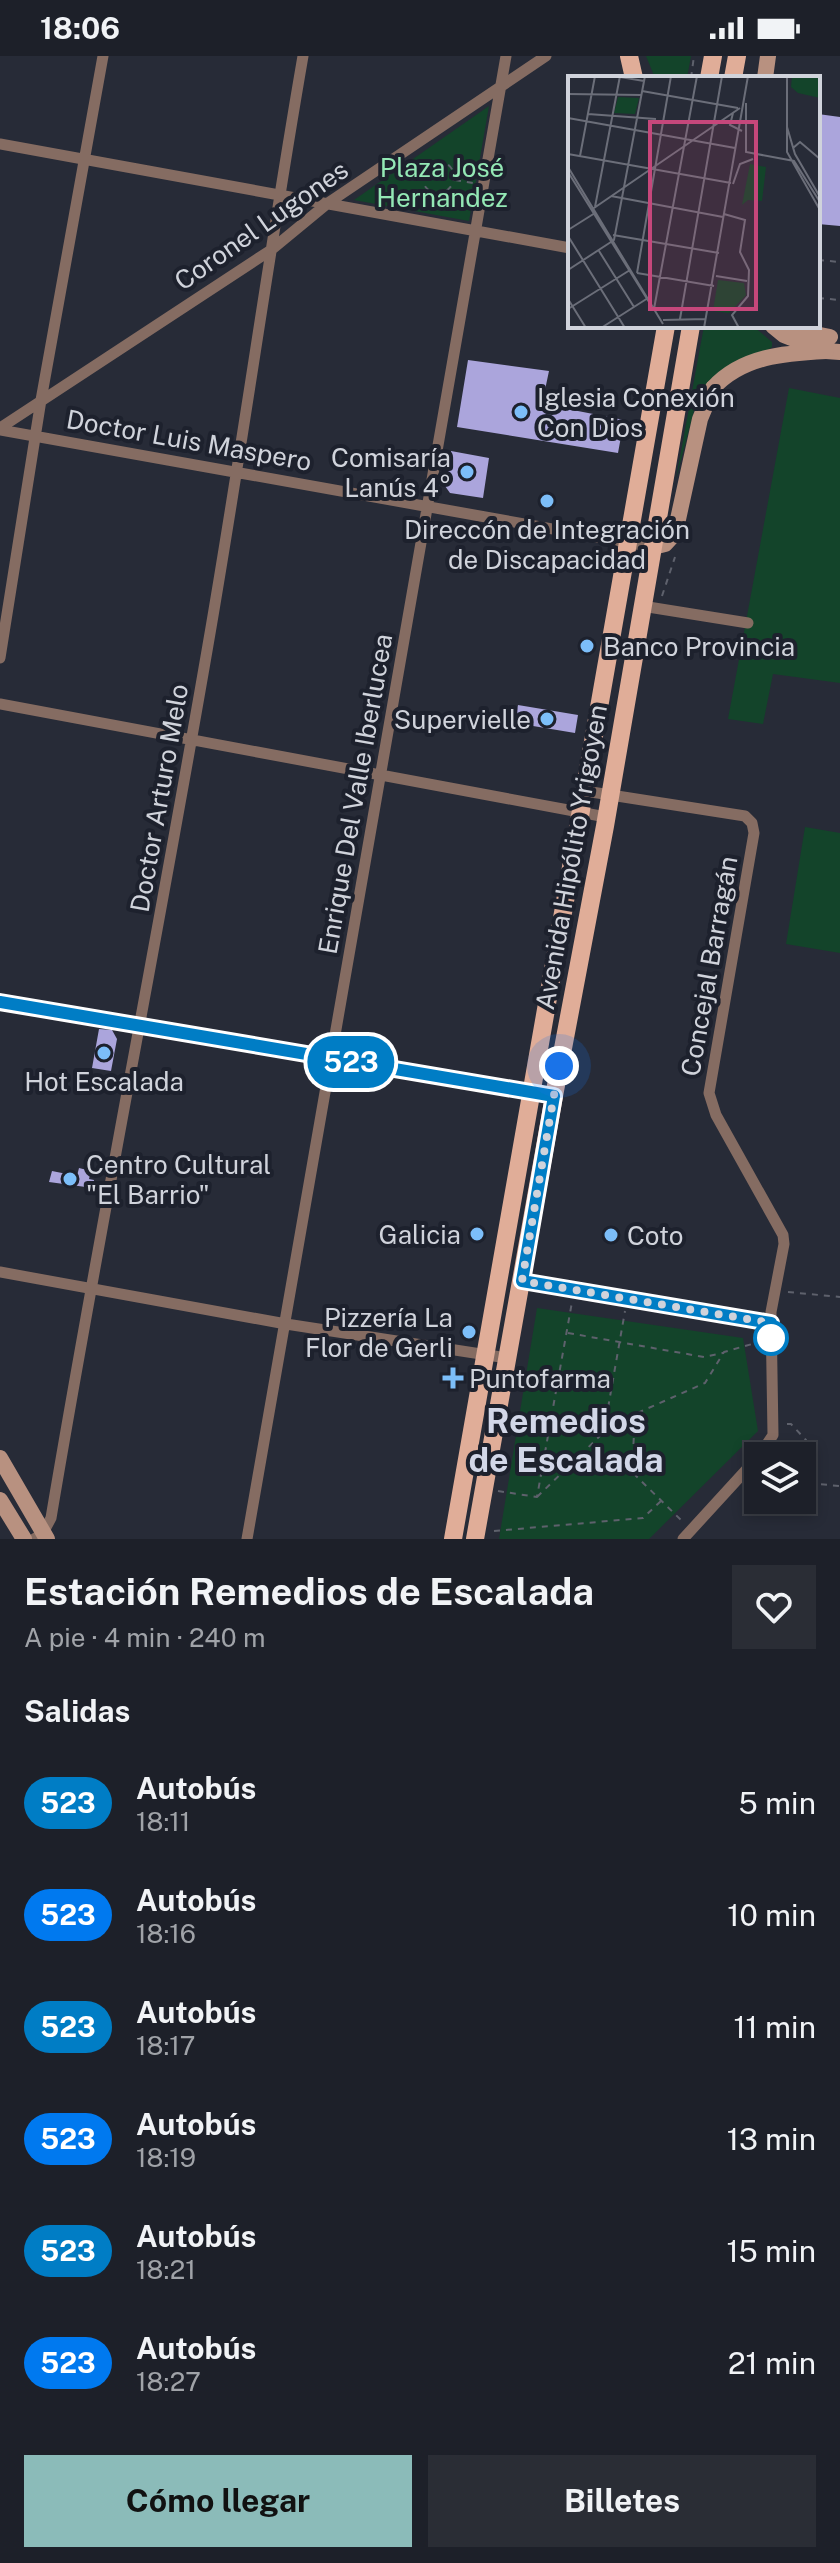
<!DOCTYPE html>
<html lang="es">
<head>
<meta charset="utf-8">
<style>
  body { margin:0; font-family:"Public Sans",sans-serif; background:#2a2d35; color:#f1f3f6; height:100vh; display:flex; flex-direction:column; font-size:30px; white-space:nowrap }
  * { box-sizing:border-box; margin:0 }
  p { font-size:26px; color:#a0a3a8 }
  .icon { flex:none; width:44px; height:44px; fill:none; stroke:currentColor; stroke-width:2; stroke-linecap:round; stroke-linejoin:round }
  .map { position:relative; height:1483px; overflow:hidden }
  .details { display:flex; flex-direction:column; background:#1d2029; flex:1 }
  .details>* { flex:none }
  .badge { padding:0 16px; border-radius:26px; font-size:28px; line-height:52px }
  .tools { position:absolute; left:744px; top:1386px; display:grid; gap:16px }
  .tools a { display:grid; place-items:center; width:72px; height:72px; border-radius:0px; background:#1d2029; box-shadow:0 4px 12px #0003,0 0 0 2px #3b3e46; font-size:40px }
  .you { position:absolute; width:40px; height:40px; margin:-20px; border:6px solid #fff; border-radius:50%; background:#1a73e8; box-shadow:0 0 0 12px #1a73e833 }
  .map>.badge { position:absolute; translate:-50% -50%; box-shadow:0 0 0 4px #fff }
  h2 { padding:0 24px; font-size:30px; line-height:72px }
  .round { display:grid; place-items:center; flex:none; width:84px; height:84px; border-radius:0px; background:#2a2d35 }
  .summary { display:flex; align-items:center; justify-content:space-between; height:136px; padding:0 24px }
  h1 { font-size:38px; font-weight:700; line-height:60px }
  .cta { display:flex; gap:16px; margin-top:auto; padding:16px 24px }
  .cta a { flex:1; height:92px; border-radius:0px; background:#8bbbb9; color:#111; font-size:32px; font-weight:700; line-height:92px; text-align:center }
  .cta a+a { background:#2a2d35; color:#f1f3f6 }
  ul { padding:0; list-style:none }
  li { display:flex; align-items:center; gap:24px; height:112px; padding:0 24px }
  li div { flex:1 }
  li b { display:block; font-size:30px }
  li em { font-style:normal }
  li .badge { min-width:88px; font-weight:700; text-align:center }
  .status { display:flex; justify-content:space-between; align-items:center; height:56px; padding:0 40px; background:#1d2029; direction:ltr }
  .status svg { height:22px; fill:currentColor }
  .map>svg:first-child { display:block }
  .green { fill:#13442a }
  .building { fill:#aba5dc }
  .lines { fill:none; stroke-linecap:round; stroke-linejoin:round }
  .path { stroke:#5e616c; stroke-width:2; stroke-dasharray:6 6; stroke-linecap:butt }
  .street { stroke:#856c62; stroke-width:11 }
  .secondary { stroke:#b89180; stroke-width:16 }
  .primary { stroke:#e0ad98; stroke-width:18 }
  .secondary-bridge { stroke:#b89180; stroke-width:16 }
  .line-casing { stroke:#fff; stroke-width:18 }
  .line { stroke:#007dc5; stroke-width:12 }
  .walk { stroke:#d0d3db; stroke-width:8; stroke-dasharray:0 14.4 }
  .poi-dot { fill:#7cbef9; stroke:#1d212d; stroke-width:3 }
  .stop-dot { fill:#fff; stroke:#007dc5; stroke-width:4 }
  .labels { text-anchor:middle; dominant-baseline:central; stroke-width:8; stroke-linejoin:round; paint-order:stroke }
  .park-label { font-size:26px; fill:#94e8b5; stroke:#1d212d }
  .street-label { font-size:26px; fill:#d0d3db; stroke:#1d212d }
  .poi-label { font-size:26px; fill:#d0d3db; stroke:#1d212d; text-anchor:start }
  .district-label { font-size:34px; font-weight:bold; fill:#d2d7e8; stroke:#1d212d }
  .inset-road { fill:none; stroke:#6b6e79; stroke-width:2 }
  .view { fill:#c6477b; fill-opacity:0.15; stroke:#c6477b; stroke-width:4 }
  .inset-edge { fill:none; stroke:#d0d3db; stroke-width:4 }
</style>
</head>
<body>
<div class="status"><b>18:06</b><svg viewBox="0 0 49 12"><path d="M0 12V9h3v3zM5 12V6h3v6zM10 12V3h3v9zM15 12V0h3v12zM26 1h20v11H26zM47 4h2v5h-2z"/></svg></div>
<div class="map">
<svg width="840" height="1483" viewBox="0 0 840 1483">
  <rect width="100%" height="100%" fill="#272b37"/>
  <path class="green" d="M646,0H691L687,22H655Z
    M489,50L469,165L354,144Z
    M704,270H753L772,286V291L705,334L696,347L676,423Z
    M789,332L840,342V627L773,618L763,668L728,663Z
    M805,771L840,777V897L786,888Z
    M537,1252L743,1282L758,1375L649,1483H499Z"/>
  <path class="building" d="M818,58L840,61V170L818,168Z
    M468,304L549,315L542,348L624,364L618,397L457,371Z
    M451,395L489,402L483,442L450,437L445,430Z
    M518,649L578,659L575,677L515,667Z
    M99,973L112,974L117,983L111,1015L92,1012Z
    M79,1112L91,1115L89,1123L94,1124L93,1132L49,1126L52,1115L77,1120Z"/>
  <g class="lines">
    <path class="path" d="M691,22L694,0
      M422 121a16 16 0 1 1 32 0a16 16 0 1 1-32 0Z
      M455,124L473,127
      M433,155L435,138
      M818,204L840,206
      M818,242L840,244
      M662,540L675,501
      M788,1236L840,1241
      M568,1277L704,1301L723,1297
      M635,1358L632,1416L682,1465
      M787,1368H791L806,1384V1427L840,1430
      M604,1375L625,1255
      M498,1435L537,1441L572,1246
      M537,1441L604,1376L635,1358L705,1327L724,1296L759,1286
      M494,1475L643,1462L661,1445"/>
    <path class="street" d="M0,88L570,192
      M0,372L271,194L328,147L546,0
      M0,374L653,491
      M642,550L748,567
      M0,602L41,344L103,0
      M0,648L606,761
      M585,735L745,760L752,767L754,777L709,1037L716,1059L783,1179L784,1188L771,1256L773,1379L759,1400
      M0,946L554,1040
      M0,1216L286,1268L507,1302
      M522,1225L771,1267
      M34,1483L43,1477L51,1462C100,1170 158,880 208,589C242,393 269,196 303,0
      M247,1483L506,0
      M683,1483L758,1401"/>
    <path class="secondary" d="M765,22L768,0
      M826,295L840,296
      M653,491L665,488L675,477L700,363L713,332
      M0,1402L47,1483
      M0,1444L24,1483"/>
    <path class="primary" d="M629,0L634,22
      M709,22L713,0
      M733,22L737,0
      M453,1483L666,270
      M475,1483L554,1040L605,770L691,270"/>
    <path class="secondary-bridge" d="M773,270L784,279L817,292
      M794,270L810,277L830,281
      M713,332C742,300 785,297 826,295"/>
  </g>
  <g class="lines">
    <g class="line-casing">
      <path id="line" d="M0,946L554,1040L522,1225L771,1267V1282"/>
    </g>
    <use href="#line" class="line"/>
    <path class="walk" d="M559,1010L522,1225L771,1267V1282"/>
  </g>
  <g class="poi-dot">
    <circle cx="521" cy="356" r="8"/>
    <circle cx="467" cy="416" r="8"/>
    <circle cx="547" cy="445" r="8"/>
    <circle cx="587" cy="590" r="8"/>
    <circle cx="547" cy="663" r="8"/>
    <circle cx="104" cy="997" r="8"/>
    <circle cx="70" cy="1123" r="8"/>
    <circle cx="477" cy="1178" r="8"/>
    <circle cx="611" cy="1179" r="8"/>
    <circle cx="469" cy="1276" r="8"/>
    <path d="M449 1310h8v8h8v8h-8v8h-8v-8h-8v-8h8z"/>
  </g>
  <circle class="stop-dot" cx="771" cy="1282" r="16"/>
  <g class="labels">
    <g class="park-label">
      <text x="442" y="111">Plaza José<tspan x="442" dy="30">Hernandez</tspan></text>
    </g>
    <g class="street-label">
      <text transform="translate(261 169) rotate(-35)">Coronel Lugones</text>
      <text transform="translate(189 384) rotate(10)">Doctor Luis Maspero</text>
      <text transform="translate(355 738) rotate(-80)">Enrique Del Valle Iberlucea</text>
      <text transform="translate(159 742) rotate(-80)">Doctor Arturo Melo</text>
      <text transform="translate(571 801) rotate(-80)">Avenida Hipólito Yrigoyen</text>
      <text transform="translate(709 910) rotate(-80)">Concejal Barragán</text>
    </g>
    <g class="poi-label">
      <text x="537" y="341">Iglesia Conexión<tspan x="537" dy="30">Con Dios</tspan></text>
      <text x="451" y="401" text-anchor="end">Comisaría<tspan x="451" dy="30">Lanús 4°</tspan></text>
      <text x="547" y="473" text-anchor="middle">Direccón de Integración<tspan x="547" dy="30">de Discapacidad</tspan></text>
      <text x="603" y="590">Banco Provincia</text>
      <text x="531" y="663" text-anchor="end">Supervielle</text>
      <text x="104" y="1025" text-anchor="middle">Hot Escalada</text>
      <text x="86" y="1108">Centro Cultural<tspan x="86" dy="30">"El Barrio"</tspan></text>
      <text x="461" y="1178" text-anchor="end">Galicia</text>
      <text x="627" y="1179">Coto</text>
      <text x="453" y="1261" text-anchor="end">Pizzería La<tspan x="453" dy="30">Flor de Gerli</tspan></text>
      <text x="469" y="1322">Puntofarma</text>
    </g>
    <g class="district-label">
      <text x="566" y="1365">Remedios<tspan x="566" dy="39">de Escalada</tspan></text>
    </g>
  </g>
  <g transform="translate(568 20)">
    <rect width="252" height="252" fill="#272b37"/>
    <path d="M224,0H252V22L230,17L223,11ZM50,21L71,22L67,38L46,37ZM182,88L198,91L194,125L180,124L174,129ZM150,204L176,207L178,219L161,237L145,235Z" fill="#13442a"/>
    <path class="inset-road" d="M219,0V76L252,134M52,1L76,5M74,15L170,32M0,18L73,19M178,27V76L226,85L252,126M165,37L162,49L174,55M20,38L88,43M0,42L167,72M219,51L227,78L252,121M225,72L232,66L252,83M0,78L163,107M12,80L27,0M0,91L95,248M0,96L81,226M165,108L172,88L185,83M43,120L155,141M27,131L52,0M26,132L172,32M156,138L177,144L172,176L181,194L180,220L164,239L171,252M0,154L27,137M45,159L151,177M0,160L57,252M31,175L66,231M0,194L46,164L77,0M69,197L103,0M69,197L146,210M148,200L179,205M0,223L18,252M0,233L62,194M86,233L129,0M112,243L154,0M95,244L138,243M33,252L80,222M136,252L180,0"/>
    <path class="view" d="M82,46H188V233H82Z"/>
    <rect width="252" height="252" class="inset-edge"/>
  </g>
</svg>
<div class="tools">
<a><svg class="icon" aria-label="layers" viewBox="0 0 24 24"><path d="M12 4l9 5-9 5-9-5zM3 14l9 5 9-5"/></svg></a>
</div>
<div class="you" style="left:559px;top:1010px"></div>
<b class="badge" style="left:351px;top:1006px;background:#007dc5;color:#fff">523</b>
</div>
<section class="details">
<div class="summary"><div><h1>Estación Remedios de Escalada</h1><p>A pie · 4 min · 240 m</p></div><a class="round"><svg class="icon" aria-label="heart" viewBox="0 0 24 24"><path d="M12 20l-8-8c-3-5 5-10 8-4 3-6 11-1 8 4z"/></svg></a></div>
<h2>Salidas</h2>
<ul>
<li><span class="badge" style="background:#007dc5;color:#fff">523</span><div><b>Autobús</b><p>18:11</p></div><em>5 min</em></li>
<li><span class="badge" style="background:#0079ef;color:#fff">523</span><div><b>Autobús</b><p>18:16</p></div><em>10 min</em></li>
<li><span class="badge" style="background:#007dc5;color:#fff">523</span><div><b>Autobús</b><p>18:17</p></div><em>11 min</em></li>
<li><span class="badge" style="background:#0079ef;color:#fff">523</span><div><b>Autobús</b><p>18:19</p></div><em>13 min</em></li>
<li><span class="badge" style="background:#007dc5;color:#fff">523</span><div><b>Autobús</b><p>18:21</p></div><em>15 min</em></li>
<li><span class="badge" style="background:#0079ef;color:#fff">523</span><div><b>Autobús</b><p>18:27</p></div><em>21 min</em></li>
</ul>
<div class="cta"><a>Cómo llegar</a><a>Billetes</a></div>
</section>
</body>
</html>
